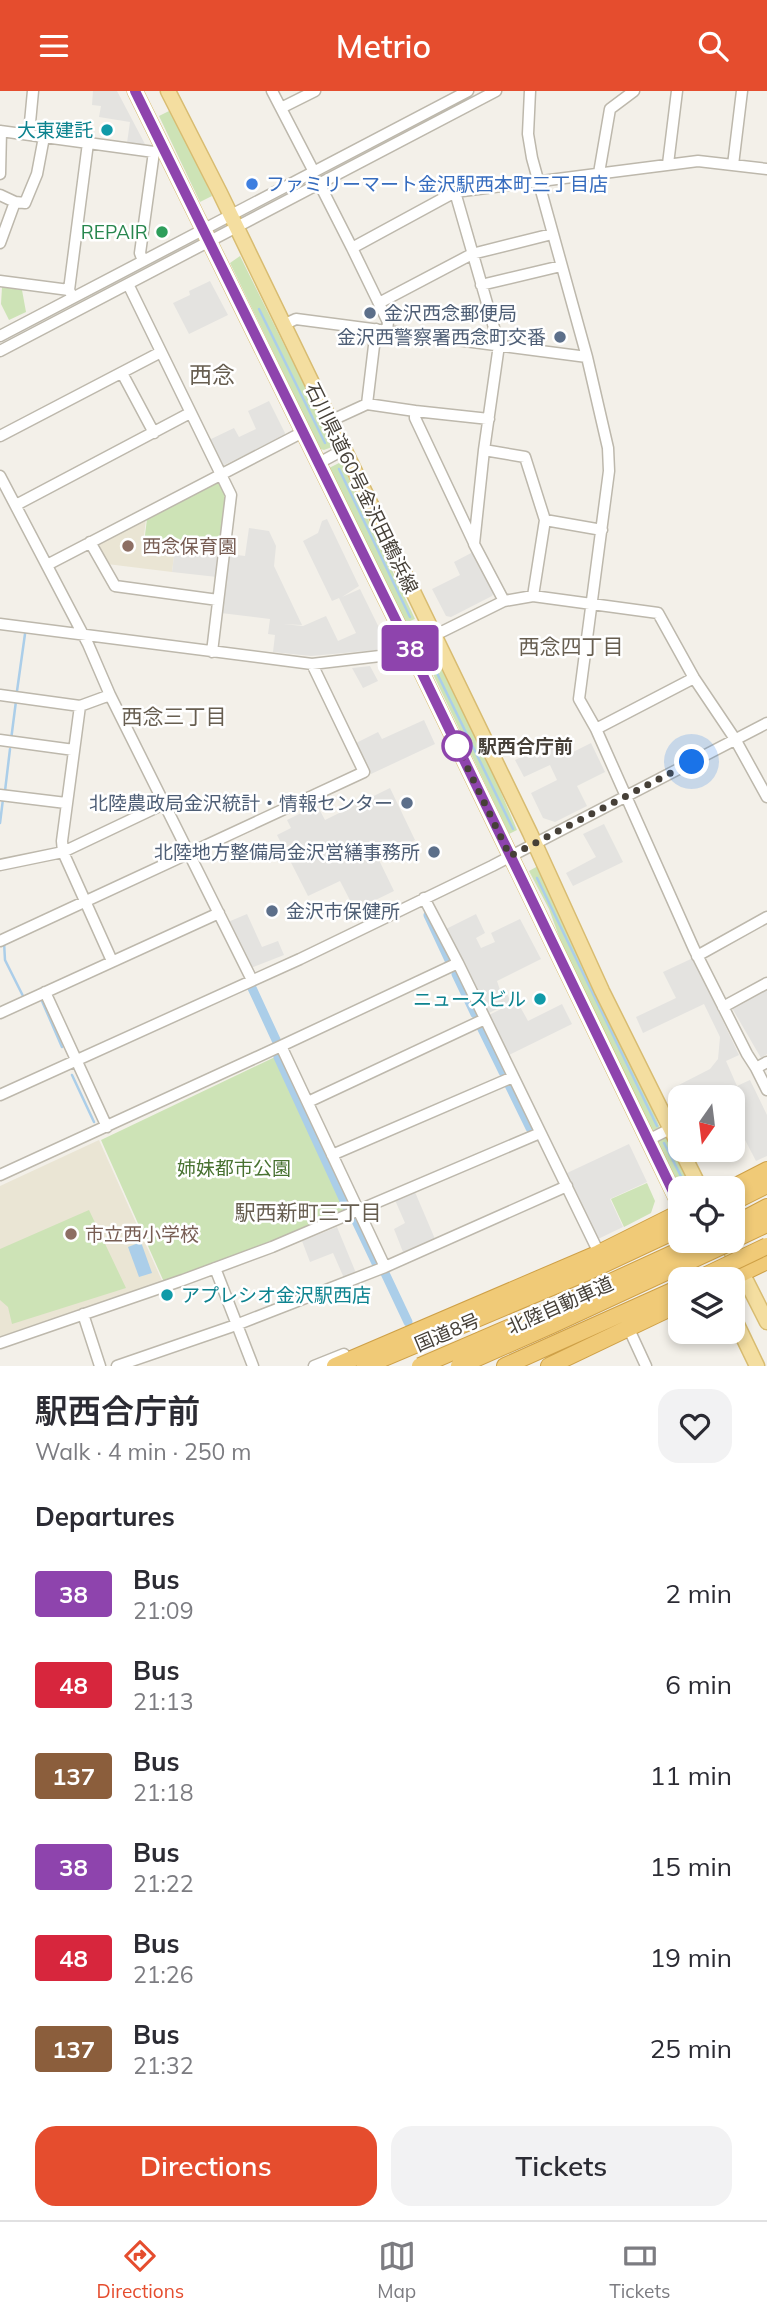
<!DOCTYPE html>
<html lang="en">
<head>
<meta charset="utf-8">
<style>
  body { margin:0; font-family:Mulish,"Noto Sans JP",sans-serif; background:#f2f2f3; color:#2b2b33; height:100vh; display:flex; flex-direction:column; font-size:26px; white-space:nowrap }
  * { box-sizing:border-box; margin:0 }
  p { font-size:23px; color:#7c7c81 }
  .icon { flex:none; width:38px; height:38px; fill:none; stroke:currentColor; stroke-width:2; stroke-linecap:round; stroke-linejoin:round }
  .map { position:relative; height:1275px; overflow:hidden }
  .sheet { display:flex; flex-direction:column; background:#fff; flex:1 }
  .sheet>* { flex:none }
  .badge { padding:0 14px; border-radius:5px; font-size:24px; line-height:46px }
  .needle { width:46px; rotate:194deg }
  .tools { position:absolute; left:668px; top:994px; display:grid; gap:14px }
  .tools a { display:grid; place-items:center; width:77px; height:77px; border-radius:14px; background:#fff; box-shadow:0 4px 10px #0003; font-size:35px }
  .you { position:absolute; width:35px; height:35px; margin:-18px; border:5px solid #fff; border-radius:50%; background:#1a73e8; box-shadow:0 0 0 10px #1a73e833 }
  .map>.badge { position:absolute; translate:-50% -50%; box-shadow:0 0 0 4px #fff }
  h2 { padding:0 35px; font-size:26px; line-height:63px }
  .round { display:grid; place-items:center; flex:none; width:74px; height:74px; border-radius:21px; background:#f2f2f3 }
  .headline { display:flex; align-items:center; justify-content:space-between; height:119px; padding:0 35px }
  h1 { font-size:33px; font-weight:600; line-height:52px }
  .button { display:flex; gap:14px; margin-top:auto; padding:14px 35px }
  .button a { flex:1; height:80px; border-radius:21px; background:#e54d2e; color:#fff; font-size:28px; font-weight:600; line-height:80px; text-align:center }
  .button a+a { background:#f2f2f3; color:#2b2b33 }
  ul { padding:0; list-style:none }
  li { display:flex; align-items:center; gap:21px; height:91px; padding:0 35px }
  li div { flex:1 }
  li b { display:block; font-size:26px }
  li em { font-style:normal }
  li .badge { min-width:77px; font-weight:700; text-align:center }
  header { display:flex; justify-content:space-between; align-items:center; height:91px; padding:0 35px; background:#e54d2e; color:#fff; font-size:32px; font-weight:600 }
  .tab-bar { display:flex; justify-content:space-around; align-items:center; height:98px; border-top:2px solid #e1e1e2; background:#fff; font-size:19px; color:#7c7c81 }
  .tab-bar a { display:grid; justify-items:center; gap:4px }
  .tab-bar .on { color:#e54d2e }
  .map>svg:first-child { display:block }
  .education { fill:#eae5d4 }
  .green { fill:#cde3b6 }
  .parking { fill:#e4e3e0 }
  .water { fill:#abcee9 }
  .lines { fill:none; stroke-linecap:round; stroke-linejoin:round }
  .stream { stroke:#abcee9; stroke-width:2.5 }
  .canal { stroke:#abcee9; stroke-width:9 }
  .minor-casing { stroke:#bdb8ac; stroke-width:13 }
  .major-casing { stroke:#d8bc71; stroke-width:17 }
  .highway-casing { stroke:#cea047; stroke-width:18 }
  .minor { stroke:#fff; stroke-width:10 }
  .major { stroke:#f4dea0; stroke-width:14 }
  .highway { stroke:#f0ca77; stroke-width:16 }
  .highway-bridge-casing { stroke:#cea047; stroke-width:18; stroke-linecap:butt }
  .highway-bridge { stroke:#f0ca77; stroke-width:16 }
  .line-casing { stroke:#fff; stroke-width:16 }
  .line { stroke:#8e44ad; stroke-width:10 }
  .walk { stroke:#464038; stroke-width:7; stroke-dasharray:0 12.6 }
  .culture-dot { fill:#0f9aa8; stroke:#fff; stroke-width:2.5 }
  .shop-dot { fill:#3f7fe0; stroke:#fff; stroke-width:2.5 }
  .leisure-dot { fill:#2e9e5b; stroke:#fff; stroke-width:2.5 }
  .service-dot { fill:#5c6f8a; stroke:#fff; stroke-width:2.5 }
  .education-dot { fill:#8d6e63; stroke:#fff; stroke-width:2.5 }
  .stop-dot { fill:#fff; stroke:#8e44ad; stroke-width:3.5 }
  .labels { text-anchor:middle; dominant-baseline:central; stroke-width:5; stroke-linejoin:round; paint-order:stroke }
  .culture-label { font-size:19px; fill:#0d838f; stroke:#fff; text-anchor:end }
  .shop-label { font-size:19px; fill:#366cbe; stroke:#fff; text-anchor:start }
  .leisure-label { font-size:19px; fill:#27864d; stroke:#fff; text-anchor:end }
  .service-label { font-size:19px; fill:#4e5e75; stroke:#fff; text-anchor:end }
  .street-label { font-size:19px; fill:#464038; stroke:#fff }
  .education-label { font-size:19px; fill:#785e54; stroke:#fff; text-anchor:start }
  .stop-label { font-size:19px; font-weight:bold; fill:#464038; stroke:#fff; text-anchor:start }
  .park-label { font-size:19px; fill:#487231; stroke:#fff }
  .neighbourhood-label { font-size:21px; fill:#675e50; stroke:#fff }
  .quarter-label { font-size:23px; fill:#675e50; stroke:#fff }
</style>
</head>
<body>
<header><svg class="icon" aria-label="menu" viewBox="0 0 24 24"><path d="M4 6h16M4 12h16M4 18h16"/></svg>Metrio<svg class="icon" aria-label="search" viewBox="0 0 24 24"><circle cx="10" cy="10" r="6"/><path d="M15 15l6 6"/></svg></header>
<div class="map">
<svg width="767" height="1275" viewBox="0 0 767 1275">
  <rect width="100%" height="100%" fill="#f3f0e9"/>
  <path class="education" d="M146,428L143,453L175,457L172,481L107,473L99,457L100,453Z
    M99,1049L163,1192L0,1248V1095Z"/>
  <path class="green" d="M171,19L212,105L200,111L159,25Z
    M240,165L333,352L332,356L324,359L320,358L230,172Z
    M2,196L22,199L26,221L9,229L1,213Z
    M341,371L415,528L405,532L329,377Z
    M216,391L221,393L227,406L220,462L144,452L147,428Z
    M431,557L494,685L517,739L509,743L423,562Z
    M538,775L646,1003L660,1037L653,1039L650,1038L561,851L549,818L529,780Z
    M275,966L347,1121L164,1191L101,1049Z
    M665,1044L693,1097H681V1099L657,1050Z
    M647,1092L655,1110L651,1122L624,1136L611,1108Z
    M89,1119L126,1197L12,1233L8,1216L0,1209V1158Z"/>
  <path class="parking" d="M93,0H117L146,55L127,52L130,31L99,26L101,15L92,14Z
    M210,190L228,224L189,243L173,212L190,204L189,200Z
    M269,310L285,342L284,345L222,375L209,349L234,337L239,346L256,338L248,320Z
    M327,428L359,495L342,506L360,498L387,553L376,559L311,565L273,561L275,544L268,543L270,528L221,522L229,463L245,465L249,437L269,440L276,455L274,475L302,534L283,533L303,535L326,525L338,550L356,542L339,507L332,510L303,450L318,442L322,430Z
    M175,457L220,463L217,486L172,481Z
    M473,461L494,501L492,505L451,526L446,525L432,498L460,484L454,471Z
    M370,575L378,590L363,597L352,577Z
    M424,629L435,653L371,683L356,652L378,641L382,648Z
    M555,649L563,666L591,652L605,681L577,695L587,715L555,731L543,727L531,702L557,689L550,674L524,686L515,669Z
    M390,697L415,749L378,767L394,800L355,819L340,790L308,805L277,744L291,737L287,729L317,714L325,729Z
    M604,733L623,771L573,795L566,782L596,766L583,743Z
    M247,823L262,856L278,850L284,864L251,877L228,831Z
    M476,823L485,842L476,847L481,857L495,851L491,842L520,828L541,868L497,890L500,899L504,897L511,911L489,922L446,838Z
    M693,867L739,964L726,970L737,995L750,989L767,1024V1065L756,1070L744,1047L733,1052V1006H681V1017L671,998L710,978L718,968L720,946L704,913L643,942L636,926L676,907L663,881Z
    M767,898V963L761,967L732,917Z
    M517,910L528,930L562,913L572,933L509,964L489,924Z
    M629,1053L647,1091L610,1108L623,1136L598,1148L567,1082Z
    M415,1101L435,1148L403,1161L394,1138L405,1132L395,1109Z
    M337,1136L356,1182L344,1187L333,1162L310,1171L302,1150Z"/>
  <path class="water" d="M141,1151L152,1182L139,1186L128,1156Z"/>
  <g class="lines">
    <path class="stream" d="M259,218L325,352
      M339,378L410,526
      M432,572L513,738
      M17,600L25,543
      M11,649L16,610
      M5,700L10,658
      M0,732L3,708
      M537,787L657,1035
      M4,851L5,869L24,907
      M42,910L62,956
      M72,984L94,1031
      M664,1052L685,1093"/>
    <path class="canal" d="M428,824L449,869
      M456,883L475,923
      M252,897L277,951
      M481,936L503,981
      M278,966L347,1116
      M509,994L530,1037
      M356,1130L376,1172
      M384,1180L408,1231"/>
    <g class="minor-casing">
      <path id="minor" d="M272,0L314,81
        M530,0L528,43L532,67L587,266L608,357L609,380L579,608L596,638L694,858L747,963L756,977L767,971
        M281,17L315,0
        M0,40L154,61
        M29,42L33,0
        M668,73L677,0
        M733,74L742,0
        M599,82L610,18L634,0
        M0,83L1,40
        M319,92L352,157L455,101L698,70L767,78
        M455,101L499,254L484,359L474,453L504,510
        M0,104L15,111L0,152
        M15,111L25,112L37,83L44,46
        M352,157L388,231L387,239
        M143,170L140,162L154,61L159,59
        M0,190L69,199L71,203
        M128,193L231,404L212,561
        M481,194L561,175
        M69,199L88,52
        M379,212L472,163L552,143
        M283,234L296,228L587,266
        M0,245L468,0
        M0,260L496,0
        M122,282L154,342
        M367,313L376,238
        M415,320L489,328
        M330,330L367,313L415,320V327L474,452
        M0,345L161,261
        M484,359L525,366L545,429L533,505
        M319,372L343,359
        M0,385L88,553L110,604L252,889
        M16,414L190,322
        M545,429L602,439
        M90,451L115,495L218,509
        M47,474L303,341
        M0,533L312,573L397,563L504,510L533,505L658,522L694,587L735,648L767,706
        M0,604L80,615
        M110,604L80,615L62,750L63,761L112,870
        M596,638L694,587
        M0,649L74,659
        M0,704L66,712
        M0,774L63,761L164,713
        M424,807L458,872L599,1162
        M0,850L364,681L312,573
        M697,865L767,826
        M45,901L107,1036
        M723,916L767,892
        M0,922L219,822
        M756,977L767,999
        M0,1004L300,868L492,775L767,632
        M308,1011L485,928
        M648,1049L670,1038
        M332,1064L513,986
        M0,1084L281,955
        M385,1176L281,955L458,872
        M215,1177L253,1275
        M83,1223L100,1275
        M628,1236L646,1275
        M0,1252L183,1189L272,1156L540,1042
        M117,1275L236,1234L385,1176L567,1095
        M314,1275L344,1263"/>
    </g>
    <g class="major-casing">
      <path id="major" d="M135,0L418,574L681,1117
        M168,0L220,102L530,742L602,900L700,1097
        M726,1150L767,1231
        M733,1225L757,1275"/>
    </g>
    <g class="highway-casing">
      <path id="highway" d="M732,1097L767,1079
        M733,1111L767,1094
        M733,1134L767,1116
        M733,1149L767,1133
        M730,1188L767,1170
        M335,1275L599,1162L681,1121
        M365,1275L583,1183L681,1137
        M505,1275L681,1196
        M549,1275L681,1212"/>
    </g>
    <use href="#minor" class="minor"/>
    <use href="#major" class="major"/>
    <use href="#highway" class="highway"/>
    <g class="highway-bridge-casing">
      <path id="highway-bridge" d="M698,1188L767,1155
        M420,1275L543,1222L700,1150
        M459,1275L552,1234L733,1150"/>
    </g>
    <use href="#highway-bridge" class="highway-bridge"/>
  </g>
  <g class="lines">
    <g class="line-casing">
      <path id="line" d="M135,0L418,574L681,1117"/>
    </g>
    <use href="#line" class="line"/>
    <path class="walk" d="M457,655L510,765L692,671"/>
  </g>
  <g class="culture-dot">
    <circle cx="107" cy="39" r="7"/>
    <circle cx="540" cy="908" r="7"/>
    <circle cx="167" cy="1204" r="7"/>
  </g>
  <circle class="shop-dot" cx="252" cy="93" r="7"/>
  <circle class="leisure-dot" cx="162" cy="141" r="7"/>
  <g class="service-dot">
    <circle cx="370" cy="222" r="7"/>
    <circle cx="560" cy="246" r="7"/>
    <circle cx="407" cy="712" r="7"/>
    <circle cx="434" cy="761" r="7"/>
    <circle cx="272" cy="820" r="7"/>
  </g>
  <g class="education-dot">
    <circle cx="128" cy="455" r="7"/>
    <circle cx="71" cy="1143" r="7"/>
  </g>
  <circle class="stop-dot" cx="457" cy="655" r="14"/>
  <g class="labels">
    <g class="culture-label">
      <text x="93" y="39">大東建託</text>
      <text x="526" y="908">ニュースビル</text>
      <text x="181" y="1204" text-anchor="start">アプレシオ金沢駅西店</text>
    </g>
    <g class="shop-label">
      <text x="266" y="93">ファミリーマート金沢駅西本町三丁目店</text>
    </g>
    <g class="leisure-label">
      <text x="148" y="141">REPAIR</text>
    </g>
    <g class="service-label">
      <text x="384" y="222" text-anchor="start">金沢西念郵便局</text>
      <text x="546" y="246">金沢西警察署西念町交番</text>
      <text x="393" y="712">北陸農政局金沢統計・情報センター</text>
      <text x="420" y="761">北陸地方整備局金沢営繕事務所</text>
      <text x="286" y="820" text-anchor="start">金沢市保健所</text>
    </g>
    <g class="street-label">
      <text transform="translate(362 397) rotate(64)">石川県道60号金沢田鶴浜線</text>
      <text transform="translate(560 1214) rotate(-24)">北陸自動車道</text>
      <text transform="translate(447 1241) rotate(-23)">国道8号</text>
    </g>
    <g class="education-label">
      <text x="142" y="455">西念保育園</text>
      <text x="85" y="1143">市立西小学校</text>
    </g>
    <g class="stop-label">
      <text x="478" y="655">駅西合庁前</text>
    </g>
    <g class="park-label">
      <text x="234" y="1077">姉妹都市公園</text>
    </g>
    <g class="neighbourhood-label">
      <text x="571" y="555">西念四丁目</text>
      <text x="174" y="625">西念三丁目</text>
      <text x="308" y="1121">駅西新町三丁目</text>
    </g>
    <g class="quarter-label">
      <text x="212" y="283">西念</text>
    </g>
  </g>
</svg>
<div class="tools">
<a><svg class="needle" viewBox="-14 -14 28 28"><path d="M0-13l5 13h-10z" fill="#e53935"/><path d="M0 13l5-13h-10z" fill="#7c7c81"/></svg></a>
<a><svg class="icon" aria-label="locate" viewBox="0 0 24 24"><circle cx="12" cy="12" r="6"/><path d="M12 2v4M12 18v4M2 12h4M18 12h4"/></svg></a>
<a><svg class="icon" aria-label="layers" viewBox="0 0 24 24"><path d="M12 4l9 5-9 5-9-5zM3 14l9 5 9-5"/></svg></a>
</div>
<div class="you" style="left:692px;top:671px"></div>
<b class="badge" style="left:410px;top:557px;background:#8e44ad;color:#fff">38</b>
</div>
<section class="sheet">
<div class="headline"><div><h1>駅西合庁前</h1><p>Walk · 4 min · 250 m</p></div><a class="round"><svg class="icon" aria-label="heart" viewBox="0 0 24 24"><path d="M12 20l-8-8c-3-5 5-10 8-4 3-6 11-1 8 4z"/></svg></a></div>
<h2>Departures</h2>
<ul>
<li><span class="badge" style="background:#8e44ad;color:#fff">38</span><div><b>Bus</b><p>21:09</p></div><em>2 min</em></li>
<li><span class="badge" style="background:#d7263d;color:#fff">48</span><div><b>Bus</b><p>21:13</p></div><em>6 min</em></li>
<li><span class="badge" style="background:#8b5e3c;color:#fff">137</span><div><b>Bus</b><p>21:18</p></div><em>11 min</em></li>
<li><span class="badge" style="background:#8e44ad;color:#fff">38</span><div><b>Bus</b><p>21:22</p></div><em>15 min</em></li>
<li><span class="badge" style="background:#d7263d;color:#fff">48</span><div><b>Bus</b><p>21:26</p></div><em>19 min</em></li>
<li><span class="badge" style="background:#8b5e3c;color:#fff">137</span><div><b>Bus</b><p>21:32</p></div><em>25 min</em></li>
</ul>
<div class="button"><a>Directions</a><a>Tickets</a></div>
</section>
<nav class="tab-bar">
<a class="on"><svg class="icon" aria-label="directions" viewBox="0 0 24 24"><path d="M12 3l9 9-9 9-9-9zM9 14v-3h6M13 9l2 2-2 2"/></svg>Directions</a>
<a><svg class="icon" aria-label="map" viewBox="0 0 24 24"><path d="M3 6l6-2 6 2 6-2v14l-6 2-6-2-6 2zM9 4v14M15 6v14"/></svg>Map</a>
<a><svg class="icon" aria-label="tickets" viewBox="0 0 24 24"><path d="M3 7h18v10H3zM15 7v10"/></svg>Tickets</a>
</nav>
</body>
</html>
